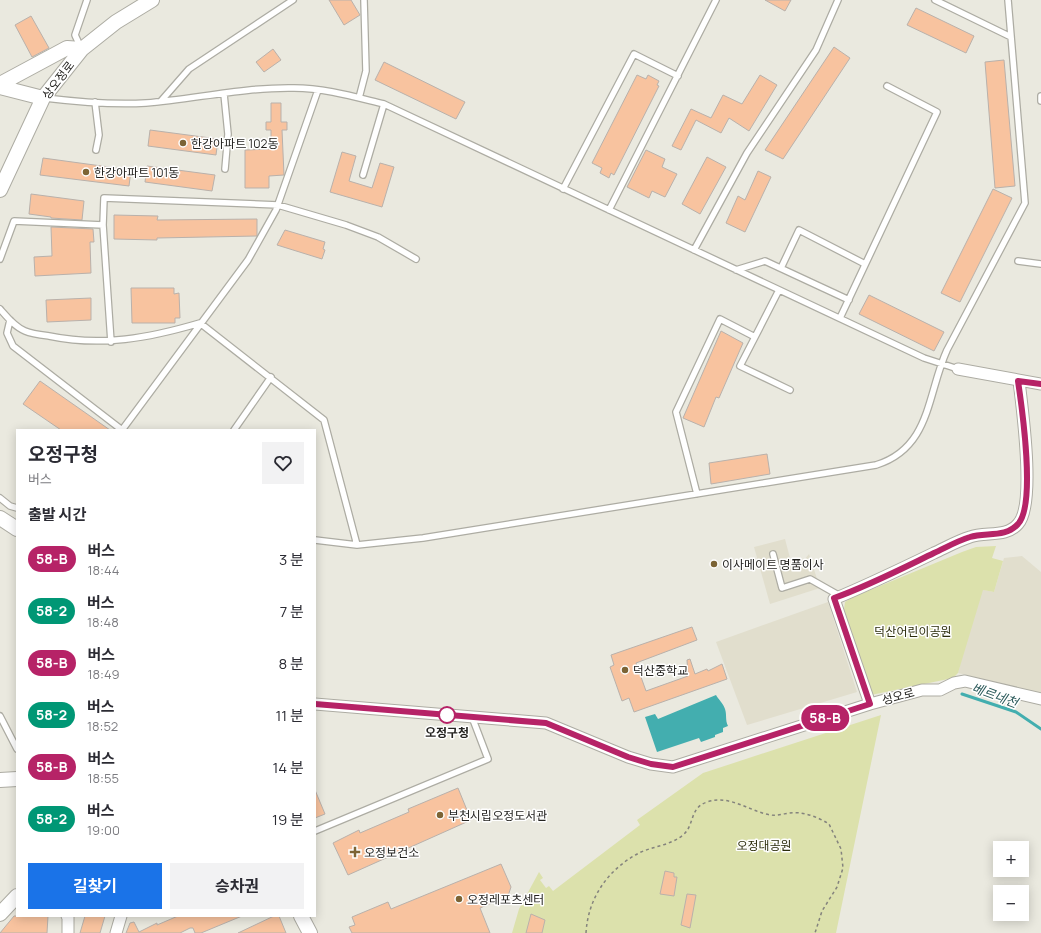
<!DOCTYPE html>
<html lang="ko">
<head>
<meta charset="utf-8">
<style>
  body { margin:0; font-family:Manrope,"Noto Sans KR",sans-serif; background:#f2f2f3; color:#2b2b33; height:100vh; display:flex; flex-direction:column; font-size:15px; white-space:nowrap }
  * { box-sizing:border-box; margin:0 }
  p { font-size:13px; color:#7c7c81 }
  .icon { flex:none; width:22px; height:22px; fill:none; stroke:currentColor; stroke-width:2; stroke-linecap:round; stroke-linejoin:round }
  .map { position:relative; flex:1; overflow:hidden }
  .sheet { position:absolute; left:16px; top:429px; width:300px; height:488px; display:flex; flex-direction:column; background:#fff; border-radius:0px; box-shadow:0 2px 10px #0003 }
  .sheet>* { flex:none }
  .badge { padding:0 8px; border-radius:13px; font-size:14px; line-height:26px }
  .tools { position:absolute; left:993px; top:841px; display:grid; gap:8px }
  .tools a { display:grid; place-items:center; width:36px; height:36px; border-radius:0px; background:#fff; box-shadow:0 2px 10px #0003; font-size:20px }
  .map>.badge { position:absolute; translate:-50% -50%; box-shadow:0 0 0 2px #fff }
  h2 { padding:0 12px; font-size:15px; line-height:36px }
  .round { display:grid; place-items:center; flex:none; width:42px; height:42px; border-radius:0px; background:#f2f2f3 }
  .head { display:flex; align-items:center; justify-content:space-between; height:68px; padding:0 12px }
  h1 { font-size:19px; font-weight:700; line-height:30px }
  .primary-button { display:flex; gap:8px; margin-top:auto; padding:8px 12px }
  .primary-button a { flex:1; height:46px; border-radius:0px; background:#1a73e8; color:#fff; font-size:16px; font-weight:700; line-height:46px; text-align:center }
  .primary-button a+a { background:#f2f2f3; color:#2b2b33 }
  ul { padding:0; list-style:none }
  li { display:flex; align-items:center; gap:12px; height:52px; padding:0 12px }
  li div { flex:1 }
  li b { display:block; font-size:15px }
  li em { font-style:normal }
  li .badge { min-width:44px; font-weight:700; text-align:center }
  .map>svg:first-child { display:block }
  .built { fill:#e1decd }
  .green { fill:#dce1ac }
  .water { fill:#43aeaf }
  .lines { fill:none; stroke-linecap:round; stroke-linejoin:round }
  .stream { stroke:#43aeaf; stroke-width:3 }
  .building { fill:#f8c39f; stroke:#b9b1ab }
  .service-casing { stroke:#adaca3; stroke-width:8 }
  .minor-casing { stroke:#adaca3; stroke-width:13 }
  .tertiary-casing { stroke:#adaca3; stroke-width:16 }
  .path { stroke:#84837d; stroke-width:1.5; stroke-dasharray:3 3; stroke-linecap:butt }
  .service { stroke:#fff; stroke-width:5.5 }
  .minor { stroke:#fff; stroke-width:11 }
  .tertiary { stroke:#fff; stroke-width:14 }
  .line-casing { stroke:#fff; stroke-width:9 }
  .line { stroke:#b62367; stroke-width:6 }
  .poi-dot { fill:#7c6435; stroke:#fff; stroke-width:1.5 }
  .stop-dot { fill:#fff; stroke:#b62367; stroke-width:2 }
  .labels { text-anchor:middle; dominant-baseline:central; stroke-width:3; stroke-linejoin:round; paint-order:stroke }
  .street-label { font-size:12px; fill:#242320; stroke:#fff }
  .poi-label { font-size:12px; fill:#242320; stroke:#fff; text-anchor:start }
  .park-label { font-size:12px; fill:#2b2c0b; stroke:#fff }
  .stop-label { font-size:12px; font-weight:bold; fill:#242320; stroke:#fff }
  .water-label { font-size:13px; font-style:italic; fill:#2b5a5a; stroke:#fff }
</style>
</head>
<body>
<div class="map">
<svg width="1041" height="933" viewBox="0 0 1041 933">
  <rect width="100%" height="100%" fill="#eae9df"/>
  <path class="built" d="M785,539L791,562L796,570L809,554L820,588L770,604L754,547Z
    M1022,556L1041,572V693L958,673L979,589L994,592L1004,558Z
    M828,602L857,692L747,725L716,642Z"/>
  <path class="green" d="M996,546L992,558L1003,561L994,592L983,590L958,673L953,678L871,695L844,609L845,602L851,598L962,552L976,547Z
    M881,715L836,933H512L519,909L539,872L543,878L540,880L546,888L549,886L553,891L640,825L637,820L703,773Z"/>
  <path class="water" d="M716,695C718,699 723,703 725,709C727,715 725,720 728,726L723,728V732L715,735V737L701,742L699,738L657,752L645,717L655,714L658,719Z"/>
  <g class="lines">
    <path class="stream" d="M962,694L1016,712L1041,729"/>
  </g>
  <path class="building" d="M329,0H351L360,15L344,25Z
    M765,0H791L785,11Z
    M916,8L974,36L966,53L907,25Z
    M31,16L49,48L32,57L15,25Z
    M834,47L850,58L783,159L765,150Z
    M273,49L281,60L264,72L256,62Z
    M1004,60L1015,186L995,188L985,62Z
    M384,62L465,102L456,119L375,80Z
    M637,75L646,79L648,75L659,81L657,85L659,86L614,175L611,173L609,178L600,173L602,168L592,163Z
    M760,75L777,85L749,131L729,118L721,133L696,120L681,150L672,146L691,109L711,118L723,95L742,104Z
    M271,103H281V122H287V130H282L284,175L269,176V188H245V150L271,149V130H266V122H271Z
    M150,130L218,139L216,155L148,146Z
    M646,150L665,159L662,167L677,174L665,197L652,191L649,198L627,187Z
    M342,152L356,156L349,181L372,188L380,163L394,167L382,207L330,192Z
    M707,157L726,167L700,214L682,204Z
    M43,158L131,170L129,186L40,175Z
    M147,166L215,175L212,191L145,182Z
    M758,171L771,177L745,232L726,223L738,196L745,200Z
    M993,189L1012,198L960,302L941,293Z
    M31,194L84,201L82,220L51,218V217L29,214Z
    M114,215L158,216L157,220L257,219V236L157,238V240L114,239Z
    M51,227L93,229L94,242H90L91,273L35,276L34,257L52,256Z
    M285,230L325,242L323,249L325,250L322,259L277,245Z
    M131,288H174V294L179,293L180,318H175V323H132Z
    M869,295L944,332L934,351L859,314Z
    M91,298V320L47,322L46,300Z
    M721,331L743,343L719,398L716,397L704,427L683,418Z
    M40,381L110,430H61L23,404Z
    M767,454L770,474L711,484L709,463Z
    M692,627L697,640L636,663L646,691L688,676L687,660L690,659L695,674L707,669L708,671L722,664L727,679L634,712L629,698L622,701L610,667L614,665L611,655Z
    M458,788L471,820L348,875L333,843L359,830L360,833L409,812L408,809Z
    M315,790L325,814L315,818Z
    M501,864L511,887L508,896L480,908L490,933H352L349,927L355,925L352,917L388,902L391,909Z
    M665,871L674,873V877H677L674,896L660,894Z
    M687,894L696,895L690,928L681,925Z
    M531,914L545,920L542,933H526Z
    M14,916H48L47,933H0Z
    M85,916H105L100,933H80Z
    M178,916H242L201,933H195L193,928H190L180,933H126L130,923L134,922L139,932L157,923V925Z
    M274,916H279L286,933H238Z"/>
  <g class="lines">
    <g class="service-casing">
      <path id="service" d="M935,0L1011,37
        M81,48L75,35L87,0
        M224,94L228,134L225,169
        M1041,96V101
        M45,98C78,102 113,105 146,103C195,99 245,87 294,88C325,88 355,97 384,104L924,358L958,369
        M359,98L366,71L364,0
        M161,101L189,69L293,0
        M95,102L99,135L96,150
        M363,175L384,104
        M563,189L634,54L678,76
        M609,210L716,0
        M694,250L747,153L816,50L838,0
        M0,259L14,221L103,225
        M1018,261L1041,264
        M781,268L799,230L865,264
        M736,270L765,261L849,300
        M0,309C7,317 15,327 25,331C32,334 41,335 49,336C102,347 149,338 200,323L324,420L357,545
        M840,318L937,112L887,86
        M10,320L7,333L13,346L122,430
        M755,337L740,366L790,390
        M111,342L103,225L104,198L278,205L346,225L378,237L416,259
        M122,430L248,260L276,210L318,90
        M234,430L271,377
        M697,494L676,412L720,319L755,337L779,290
        M0,498L10,506L17,508
        M315,540L357,545L423,538L876,465C931,448 927,394 947,350L1025,203L1008,0
        M773,554L782,588L810,579L840,596
        M0,716L17,749
        M315,831L488,759L472,717"/>
    </g>
    <g class="minor-casing">
      <path id="minor" d="M958,369L1041,384
        M315,704L546,723L628,757L651,764L673,767L870,704L922,690H940L954,683L965,681L1041,699
        M870,704L834,599C868,585 901,569 934,553C945,548 957,541 970,537C985,531 1006,538 1018,524C1036,505 1022,407 1019,381
        M67,916L68,917V933
        M116,933L121,916"/>
    </g>
    <g class="tertiary-casing">
      <path id="tertiary" d="M0,84L67,48L82,49
        M0,87L43,98
        M0,190L43,98L82,49L116,22L152,0
        M0,518L17,529
        M0,780L17,779
        M0,914L17,896
        M301,916L310,933"/>
    </g>
    <path class="path" d="M586,933C588,897 609,868 641,852C655,846 671,845 683,835C695,825 689,808 707,802C730,794 750,812 771,815C777,816 783,814 789,813C802,811 818,817 829,824L841,849L843,868L837,887L822,911L815,933"/>
    <use href="#service" class="service"/>
    <use href="#minor" class="minor"/>
    <use href="#tertiary" class="tertiary"/>
  </g>
  <g class="lines">
    <g class="line-casing">
      <path id="line" d="M315,704L546,723L628,757L651,764L673,767L870,704L834,598C868,586 901,569 934,553C945,548 957,541 970,537C985,532 1006,538 1018,524C1036,505 1022,408 1018,381L1041,384"/>
    </g>
    <use href="#line" class="line"/>
  </g>
  <g class="poi-dot">
    <circle cx="183" cy="143" r="4"/>
    <circle cx="86" cy="172" r="4"/>
    <circle cx="714" cy="564" r="4"/>
    <circle cx="625" cy="670" r="4"/>
    <circle cx="440" cy="815" r="4"/>
    <path d="M353 846h4v4h4v4h-4v4h-4v-4h-4v-4h4z"/>
    <circle cx="459" cy="899" r="4"/>
  </g>
  <circle class="stop-dot" cx="447" cy="715" r="8"/>
  <g class="labels">
    <g class="street-label">
      <text transform="translate(58 80) rotate(-53)">상오정로</text>
      <text transform="translate(898 696) rotate(-15)">성오로</text>
    </g>
    <g class="poi-label">
      <text x="191" y="143">한강아파트 102동</text>
      <text x="94" y="172">한강아파트 101동</text>
      <text x="722" y="564">이사메이트 명품이사</text>
      <text x="633" y="670">덕산중학교</text>
      <text x="448" y="815">부천시립오정도서관</text>
      <text x="364" y="852">오정보건소</text>
      <text x="467" y="899">오정레포츠센터</text>
    </g>
    <g class="park-label">
      <text x="913" y="631">덕산어린이공원</text>
      <text x="764" y="845">오정대공원</text>
    </g>
    <g class="stop-label">
      <text x="447" y="732">오정구청</text>
    </g>
    <g class="water-label">
      <text transform="translate(995 695) rotate(20)">베르네천</text>
    </g>
  </g>
</svg>
<div class="tools">
<a>+</a>
<a>−</a>
</div>
<b class="badge" style="left:825px;top:718px;background:#b62367;color:#fff">58-B</b>
<section class="sheet">
<div class="head"><div><h1>오정구청</h1><p>버스</p></div><a class="round"><svg class="icon" aria-label="heart" viewBox="0 0 24 24"><path d="M12 20l-8-8c-3-5 5-10 8-4 3-6 11-1 8 4z"/></svg></a></div>
<h2>출발 시간</h2>
<ul>
<li><span class="badge" style="background:#b62367;color:#fff">58-B</span><div><b>버스</b><p>18:44</p></div><em>3 분</em></li>
<li><span class="badge" style="background:#009775;color:#fff">58-2</span><div><b>버스</b><p>18:48</p></div><em>7 분</em></li>
<li><span class="badge" style="background:#b62367;color:#fff">58-B</span><div><b>버스</b><p>18:49</p></div><em>8 분</em></li>
<li><span class="badge" style="background:#009775;color:#fff">58-2</span><div><b>버스</b><p>18:52</p></div><em>11 분</em></li>
<li><span class="badge" style="background:#b62367;color:#fff">58-B</span><div><b>버스</b><p>18:55</p></div><em>14 분</em></li>
<li><span class="badge" style="background:#009775;color:#fff">58-2</span><div><b>버스</b><p>19:00</p></div><em>19 분</em></li>
</ul>
<div class="primary-button"><a>길찾기</a><a>승차권</a></div>
</section>
</div>
</body>
</html>
